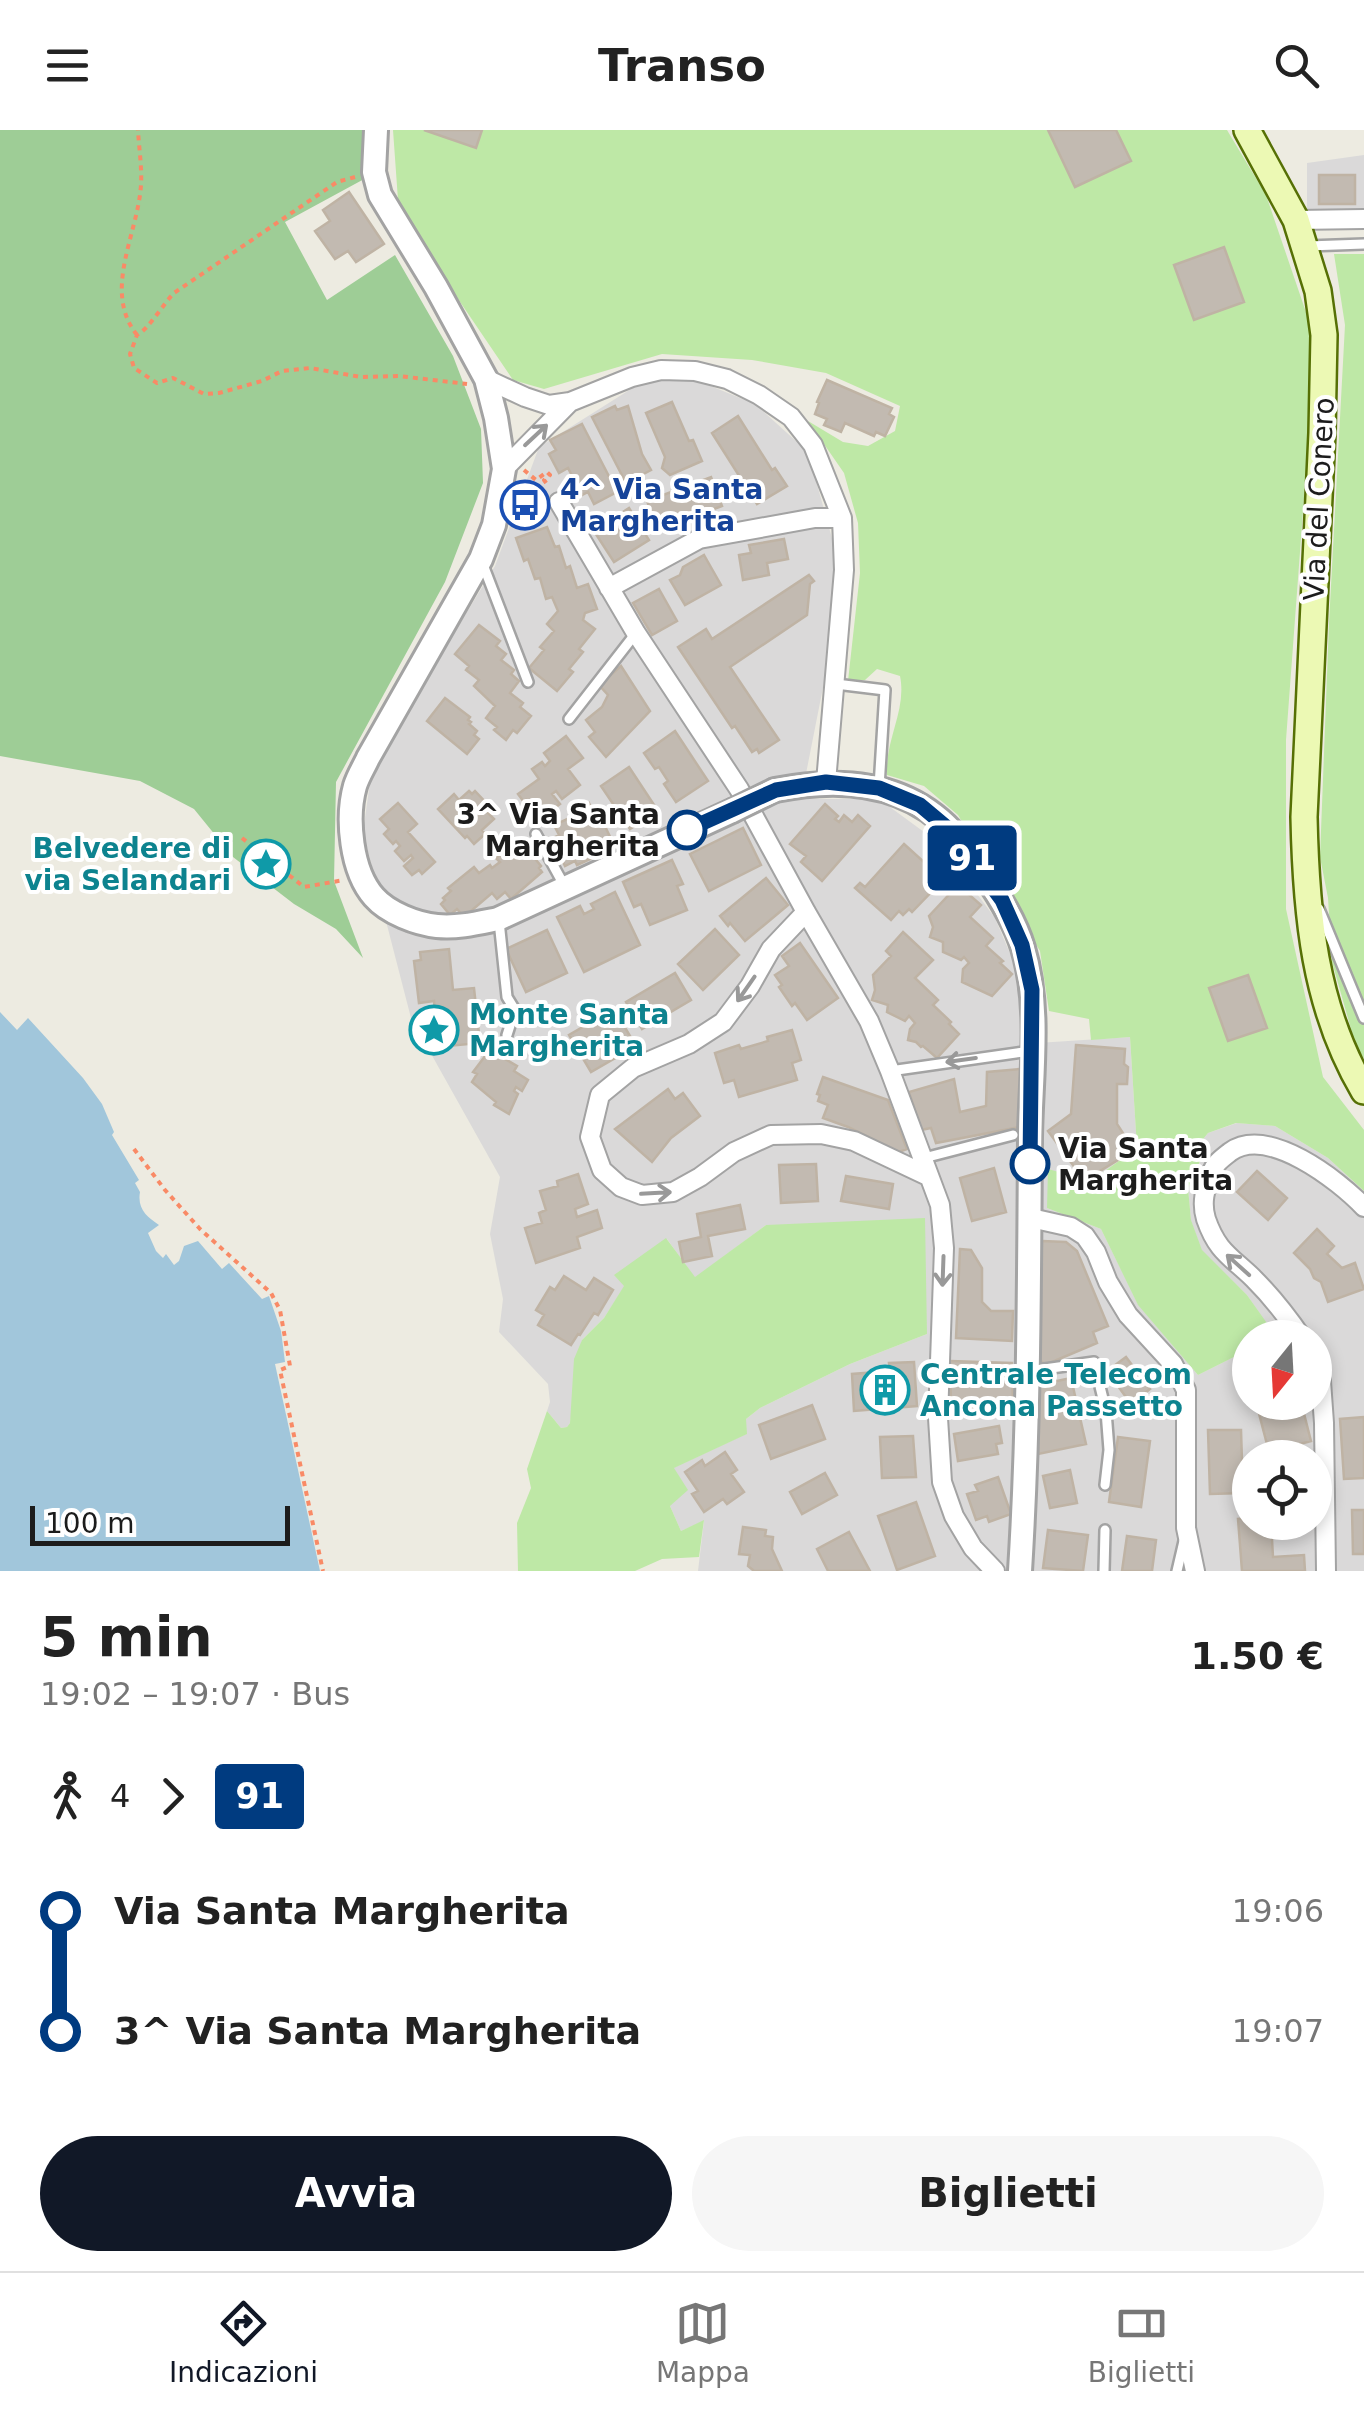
<!DOCTYPE html>
<html lang="it">
<head>
<meta charset="utf-8">
<style>
  body { margin:0; font-family:"DejaVu Sans",sans-serif; background:#f6f6f6; color:#222; height:100vh; display:flex; flex-direction:column; font-size:38px; white-space:nowrap }
  * { box-sizing:border-box; margin:0 }
  p { font-size:32px; color:#767676 }
  .icon { flex:none; width:55px; height:55px; fill:none; stroke:currentColor; stroke-width:2; stroke-linecap:round; stroke-linejoin:round }
  .map { position:relative; height:1441px; overflow:hidden }
  .sheet { display:flex; flex-direction:column; background:#fff; flex:1 }
  .sheet>* { flex:none }
  .badge { padding:0 20px; border-radius:8px; font-size:35px; line-height:65px }
  .needle { width:65px; rotate:198deg }
  .controls { position:absolute; left:1232px; top:1190px; display:grid; gap:20px }
  .controls a { display:grid; place-items:center; width:100px; height:100px; border-radius:50%; background:#fff; box-shadow:0 5px 15px #0003; font-size:50px }
  .scale { position:absolute; left:30px; bottom:25px; width:260px; box-sizing:border-box; padding-left:10px; border:5px solid #1c1c1c; border-top:0; font-size:28px; line-height:35px; white-space:nowrap; color:#1c1c1c; -webkit-text-stroke:8px #fff; paint-order:stroke }
  .map>.badge { position:absolute; translate:-50% -50%; box-shadow:0 0 0 5px #fff }
  .legs { display:flex; align-items:center; gap:15px; height:110px; padding:0 40px; font-size:32px }
  .legs p { margin-inline-start:auto }
  .summary { display:flex; align-items:center; justify-content:space-between; height:170px; padding:0 40px }
  h1 { font-size:55px; font-weight:800; line-height:75px }
  .primary-button { display:flex; gap:20px; margin-top:auto; padding:20px 40px }
  .primary-button a { flex:1; height:115px; border-radius:60px; background:#111827; color:#fff; font-size:40px; font-weight:800; line-height:115px; text-align:center }
  .primary-button a+a { background:#f6f6f6; color:#222 }
  ul { padding:0 40px; list-style:none }
  li { display:flex; align-items:center; gap:35px; height:120px; font-size:38px }
  li i { display:grid; place-items:center; width:15px; height:100%; margin:0 12px; background:currentColor }
  li i::after { content:''; width:25px; height:25px; margin:-12px; border:8px solid; border-radius:50%; background:#fff }
  li p { margin-inline-start:auto }
  li:first-child i { background:linear-gradient(#0000 50%,currentColor 0) }
  li:last-child i { background:linear-gradient(currentColor 50%,#0000 0) }
  header { display:flex; justify-content:space-between; align-items:center; height:130px; padding:0 40px; background:#fff; font-size:45px; font-weight:800 }
  .dock { display:flex; justify-content:space-around; align-items:center; height:140px; border-top:2px solid #e0e0e0; background:#fff; font-size:28px; color:#767676 }
  .dock a { display:grid; justify-items:center; gap:5px }
  .dock .current { color:#111827 }
  .map>svg:first-child { display:block }
  .residential { fill:#dad9d9; fill-rule:evenodd }
  .grass { fill:#bee8a6 }
  .forest { fill:#9ecd96 }
  .water { fill:#a1c6db }
  .building { fill:#c2bab1; stroke:#bfb3a4; stroke-width:2.5 }
  .lines { fill:none; stroke-linecap:round; stroke-linejoin:round }
  .service-casing { stroke:#a3a3a3; stroke-width:14 }
  .minor-casing { stroke:#a3a3a3; stroke-width:22 }
  .tertiary-casing { stroke:#a3a3a3; stroke-width:28 }
  .secondary-casing { stroke:#567005; stroke-width:30 }
  .path { stroke:#f98a66; stroke-width:4; stroke-dasharray:5 5; stroke-linecap:butt }
  .service { stroke:#fff; stroke-width:9 }
  .minor { stroke:#fff; stroke-width:18 }
  .tertiary { stroke:#fff; stroke-width:22 }
  .secondary { stroke:#ecf9b4; stroke-width:25 }
  .tertiary-bridge-casing { stroke:#a3a3a3; stroke-width:28; stroke-linecap:butt }
  .tertiary-bridge { stroke:#fff; stroke-width:22 }
  .oneway { stroke:#999 }
  .line-1-casing { stroke:#fff; stroke-width:22 }
  .line-1 { stroke:#003b80; stroke-width:15 }
  .stop-1-dot { fill:#fff; stroke:#003b80; stroke-width:5 }
  .labels { text-anchor:middle; dominant-baseline:central; stroke-width:8; stroke-linejoin:round; paint-order:stroke }
  .transit-label { font-size:28px; font-weight:bold; fill:#164399; stroke:#fff; text-anchor:start }
  .street-label { font-size:28px; fill:#1c1c1c; stroke:#fff }
  .stop-label { font-size:28px; font-weight:bold; fill:#1c1c1c; stroke:#fff; text-anchor:end }
  .culture-label { font-size:28px; font-weight:bold; fill:#0d838f; stroke:#fff; text-anchor:start }
</style>
</head>
<body>
<header><svg class="icon" aria-label="menu" viewBox="0 0 24 24"><path d="M4 6h16M4 12h16M4 18h16"/></svg>Transo<svg class="icon" aria-label="search" viewBox="0 0 24 24"><circle cx="10" cy="10" r="6"/><path d="M15 15l6 6"/></svg></header>
<div class="map">
<svg width="1364" height="1441" viewBox="0 0 1364 1441">
  <rect width="100%" height="100%" fill="#edebe1"/>
  <path class="residential" d="M1364,25V82L1307,79V33Z
    M691,248L755,274L808,322L835,419L830,522L801,669H879L939,713L995,788L1017,840L1022,914L1130,907L1137,1018L1091,1051L1047,1078L1101,1099L1138,1174L1198,1245L1250,1219V1272H1315V1208L1274,1207H1276L1247,1165L1202,1121L1191,1091L1188,1058L1201,1030L1192,1023L1208,1003L1237,993L1275,996L1328,1028L1364,1061V1441H698L704,1391L681,1401L670,1376L673,1338L746,1304V1289L760,1278L850,1234L927,1204L766,1095L695,1148L667,1109L625,1156L604,1188L582,1210L570,1293L567,1297L561,1298L547,1281L550,1272L548,1254L499,1202L503,1169L490,1104L500,1047L411,888L363,702L372,638L495,436L539,317L642,252ZM1250,1328H1315V1392H1250Z"/>
  <path class="grass" d="M393,0H1227L1266,65L1310,194L1311,274L1286,610V779L1323,947L1364,1000V1061L1328,1028L1275,996L1236,993L1208,1003L1192,1023L1201,1029L1188,1058L1191,1090L1202,1120L1247,1165L1276,1206L1250,1208V1219L1198,1245L1138,1175L1101,1099L1047,1078L1048,1039L1091,1051L1137,1018L1130,907L1091,910L1089,889L1049,881L1040,821L958,685L924,656L887,645C885,609 907,580 900,546L877,539L865,550L848,551L860,443L858,393L844,343L808,291L843,312L868,316L895,301L900,276L826,243L752,230L662,224L544,259L513,250L452,160L398,70Z
    M1334,124H1364V929L1355,913L1332,832L1328,768L1320,727L1329,493L1345,195Z
    M925,1088L927,1204L850,1234L760,1278L746,1289L747,1304L674,1338L688,1360L670,1376L681,1401L704,1390L699,1427L662,1429L635,1441H518L517,1393L531,1358L527,1339L547,1281L561,1298L567,1297L570,1293L574,1229L582,1210L604,1188L624,1156L614,1145L666,1108L695,1147L766,1095Z"/>
  <path class="forest" d="M0,0H368L366,48L285,92L327,170L395,125L453,226L481,299L483,353L445,452L336,652L334,751L363,828L336,799L294,774L233,727L194,679L140,651L0,626Z"/>
  <path class="water" d="M0,882L17,900L28,888L83,948L102,974L114,1002L112,1005L139,1050L135,1053L140,1062C137,1079 147,1087 159,1095L148,1103L156,1121L163,1128L166,1124L174,1135L179,1131L184,1116L198,1111L222,1139L229,1133L262,1169L269,1166L281,1201L285,1232L275,1234L320,1441H0Z"/>
  <path class="building" d="M424,0H482L476,18Z
    M1048,0H1116L1131,31L1075,57Z
    M1319,45H1355V74H1319Z
    M349,62L384,114L356,132L348,121L335,129L315,101L330,91L323,80Z
    M1224,117L1244,172L1194,190L1174,135Z
    M827,250L892,278L889,284L894,287L885,306L876,302L874,306L845,293L841,302L824,295L827,289L815,284L819,273L817,272Z
    M672,272L689,311L693,310L702,331L670,345L662,338L665,327L646,283Z
    M615,276L617,280L628,276L642,324L651,340L626,353L592,287Z
    M738,286L772,340L775,338L787,356L757,374L712,303Z
    M582,294L617,362L594,374L588,362L582,365L568,338L559,343L549,324L556,320L550,310Z
    M711,347L722,376L658,400L647,371Z
    M629,378L649,410L614,432L594,401Z
    M547,397L555,417L559,416L566,438L570,436L577,458L588,454L597,479L585,483L583,490L595,499L579,519L583,522L569,539L573,542L557,561L529,538L544,520L540,517L554,501L547,494L558,481L552,467L546,469L540,448L535,449L528,429L524,431L516,408Z
    M784,409L788,429L767,433L769,445L743,450L739,425L751,423L749,415Z
    M704,425L721,455L685,475L670,450L680,445L683,437Z
    M809,445L814,451L810,454L807,485L730,537L779,610L759,623L757,619L752,622L735,596L732,598L678,517L706,499L712,509Z
    M659,459L677,491L652,505L633,473Z
    M479,495L500,511L496,516L506,524L501,530L514,540L511,544L519,551L510,563L523,573L520,577L531,586L517,603L513,600L506,610L494,600L497,597L486,588L495,576L474,556L479,550L466,540L469,536L455,524Z
    M621,536L650,581L606,627L589,607L595,602L586,590L602,577L608,565L599,555Z
    M445,568L470,587L468,590L471,592L469,594L477,601L474,605L479,609L467,624L427,591Z
    M675,601L708,651L676,672L664,654L668,651L659,637L655,639L644,623Z
    M566,606L583,628L568,639L580,655L562,669L556,661L552,664L560,674L534,693L530,688L536,683L526,670L524,672L518,664L539,649L532,639L542,632L545,636L550,631L544,623Z
    M629,637L658,681L630,699L601,656Z
    M469,661L472,664L475,661L491,678L487,682L494,689L482,700L485,704L474,714L467,706L465,708L438,679L454,664L459,670Z
    M398,673L417,694L408,702L435,732L422,744L419,740L412,745L404,736L413,728L411,725L404,731L395,721L400,716L396,711L393,714L384,704L389,699L380,689Z
    M589,673L597,690L601,688L613,713L593,723L595,727L577,735L575,731L565,736L556,717L559,715L555,707L559,705L554,695L572,687L569,682Z
    M825,674L838,686L835,689L839,692L844,685L852,692L858,685L870,696L822,751L801,732L806,726L790,714Z
    M743,698L761,735L709,761L690,724Z
    M524,712L534,724L532,725L541,736L539,738L542,742L511,769L505,762L497,769L492,763L464,787L457,779L450,785L441,774L445,770L443,768L451,761L448,758L474,737L479,743L490,735L492,738L500,732L496,728L507,719L510,724Z
    M904,714L935,742L930,748L938,755L912,782L909,779L903,785L899,781L891,790L855,758L860,753L865,757Z
    M672,730L683,754L677,756L687,780L650,795L641,774L634,777L623,752Z
    M766,748L788,775L745,811L730,793L728,796L720,786Z
    M958,755L981,775L970,787L993,808L986,816L1003,831L1000,833L1012,844L992,866L962,852L963,839L969,833L964,827L961,830L943,822V812L930,807L933,797L929,786Z
    M615,762L640,815L584,842L557,787L580,776L584,784L594,779L591,774Z
    M715,799L739,825L703,860L678,834Z
    M547,800L567,843L526,862L506,819Z
    M903,802L933,830L915,848L938,870L933,875L951,892L949,894L959,904L937,928L923,916L921,917L916,912L908,910L910,899L915,893L909,886L905,891L887,882L888,875L872,870L875,860L873,845L891,826L886,821Z
    M800,813L838,868L807,890L795,873L792,876L779,857L782,855L775,845L789,836L782,826Z
    M449,819L453,860L474,858L480,913L438,917L434,871L419,873L414,831L421,830L420,822Z
    M675,843L691,870L642,899L626,872Z
    M1248,845L1267,898L1228,911L1209,858Z
    M614,879L636,916L591,942L569,905Z
    M792,900L801,930L792,933L797,950L739,967L734,950L724,953L715,923L739,915L741,919L768,911L767,907Z
    M1076,915L1125,919L1124,934L1128,937L1127,954H1117V994L1134,1020L1100,1041L1081,1046L1048,1001L1071,984Z
    M492,917L507,926L505,929L517,936L514,941L528,950L522,961L516,957L514,961L518,964L509,984L494,975L496,972L472,952L477,944L473,942Z
    M1020,939V997L936,1013L931,998L921,1000L909,962L954,949L960,982L986,976L987,942Z
    M823,947L888,970L907,1019L899,1022L848,997L823,988L828,975L818,971L820,965L817,964Z
    M668,959L675,969L683,963L700,986L671,1008L652,1032L615,999Z
    M816,1034L818,1071L781,1073L779,1035Z
    M994,1038L1006,1082L972,1091L960,1048Z
    M1257,1041L1287,1068L1268,1090L1237,1062Z
    M578,1044L588,1074L575,1079L577,1087L597,1080L602,1098L577,1107L580,1118L536,1133L525,1098L542,1093L539,1083L546,1080L540,1061L558,1056L557,1051Z
    M846,1046L893,1054L889,1079L841,1071Z
    M740,1075L745,1099L708,1106L712,1126L683,1132L679,1112L701,1107L697,1084Z
    M1317,1099L1334,1116L1327,1124L1342,1138L1355,1133L1364,1159L1328,1172L1321,1152L1314,1148L1310,1139L1294,1123Z
    M1042,1111L1066,1112L1077,1121L1108,1196L1093,1202L1097,1213L1045,1235L1038,1228Z
    M960,1119L971,1120L982,1138V1172L991,1181H1013L1012,1211L956,1208Z
    M564,1146L586,1160L594,1148L613,1160L598,1185L594,1183L580,1205L578,1204L571,1215L538,1195L544,1185L536,1180L550,1157L555,1160Z
    M1126,1227L1150,1259L1131,1274L1107,1241Z
    M950,1231L1012,1233L1013,1276L951,1279Z
    M914,1232L917,1276L854,1281L852,1244L890,1241L889,1233Z
    M1071,1248L1086,1314L1038,1324V1255Z
    M1256,1272H1301L1311,1311L1269,1322Z
    M812,1275L825,1309L771,1329L759,1295Z
    M1364,1287V1348L1344,1349L1340,1289Z
    M999,1296L1002,1313L996,1314L998,1324L958,1331L954,1304Z
    M1208,1300H1241L1243,1363L1210,1364Z
    M913,1306L916,1347L882,1348L880,1307Z
    M1118,1307L1150,1311L1141,1377L1109,1372Z
    M725,1322L737,1340L731,1344L744,1362L727,1374L723,1369L704,1382L692,1364L698,1361L685,1342L702,1330L705,1336Z
    M1070,1340L1077,1373L1050,1378L1043,1346Z
    M825,1343L837,1365L802,1384L790,1362Z
    M998,1347L1011,1384L989,1392L987,1386L976,1390L967,1364L978,1361L975,1355Z
    M916,1372L935,1426L897,1440L878,1386Z
    M1352,1380H1364V1424H1353Z
    M1250,1388V1392H1271L1273,1427L1304,1425L1305,1441H1242L1238,1389Z
    M743,1397L766,1400L765,1406L773,1407L772,1419L782,1441H754L748,1436L750,1425L739,1424Z
    M1048,1400L1088,1405L1083,1441L1043,1438Z
    M849,1402L870,1441H828L817,1419Z
    M1127,1406L1156,1410L1152,1441H1122Z"/>
  <g class="lines">
    <g class="service-casing">
      <path id="service" d="M1308,116L1364,114
        M482,432L528,552
        M836,554L885,560L879,657
        M569,589L636,503
        M536,704L565,757
        M1319,779L1364,888
        M499,791L507,867L515,880L507,905
        M890,941L1030,921
        M924,1028L1013,1005
        M1030,1241L1094,1232L1106,1281L1109,1320L1105,1355
        M1104,1441L1105,1400
        M1177,1441L1184,1411"/>
    </g>
    <g class="minor-casing">
      <path id="minor" d="M1296,90L1364,89
        M486,249L525,267L549,275L570,272L632,247L661,240L695,241L727,249L759,265L791,287L813,315L842,388L844,440L826,652
        M504,339L570,272
        M559,372L636,503L739,659L806,782L869,891L890,941L940,1075L944,1118L938,1288L942,1352L954,1386L973,1418L995,1441
        M609,458L699,409L815,388H842
        M806,782L771,819L750,856L723,892L689,914L633,938L600,965L590,1007L602,1040L621,1057L642,1065L673,1062L700,1047L734,1022L771,1005L821,1004L854,1011L928,1046
        M1031,1088L1071,1097L1085,1106L1096,1122L1108,1152L1128,1185L1173,1234L1186,1260V1398L1195,1441
        M1302,1208C1287,1186 1272,1167 1253,1148C1230,1126 1217,1121 1206,1089C1201,1072 1205,1060 1211,1044C1215,1033 1221,1029 1230,1022C1268,995 1338,1050 1364,1077
        M1315,1236L1321,1251L1324,1293L1326,1441"/>
    </g>
    <g class="tertiary-casing">
      <path id="tertiary" d="M376,0L374,42L380,65L436,157L486,249L496,288L504,339L494,395L481,429L368,628C364,637 358,646 355,656C346,688 351,741 374,767C388,783 417,794 437,796C458,798 478,793 498,789L732,681
        M775,660C839,647 905,651 952,701C964,714 974,730 984,744C999,766 1015,791 1023,818C1041,878 1031,945 1030,1007C1029,1152 1029,1297 1020,1441"/>
    </g>
    <g class="secondary-casing">
      <path id="secondary" d="M1247,0L1296,90L1318,161L1324,205L1322,303L1304,687C1306,783 1314,877 1364,961"/>
    </g>
    <path class="path" d="M355,47L337,52L174,163C164,173 148,200 137,205L130,224L134,238L157,253L173,248L204,264L219,263L262,251L282,241L310,238L361,247L399,246L467,254
      M137,205C102,161 138,104 141,55C142,37 139,18 138,0
      M524,340L536,350L547,342L550,345L544,350L549,357
      M242,708L304,757L344,750
      M134,1019L165,1060L200,1099L271,1163L280,1180L290,1236L280,1240L323,1441"/>
    <use href="#service" class="service"/>
    <use href="#minor" class="minor"/>
    <use href="#tertiary" class="tertiary"/>
    <use href="#secondary" class="secondary"/>
    <g class="tertiary-bridge-casing">
      <path id="tertiary-bridge" d="M732,681L775,660"/>
    </g>
    <use href="#tertiary-bridge" class="tertiary-bridge"/>
  </g>
  <defs><path id="oneway-shaft" d="M-6 0H5M1.5-3L5.5 0L1.5 3" fill="none" stroke-width="1.6" stroke-linecap="round" stroke-linejoin="round" transform="scale(2.5)"/></defs>
  <g class="oneway">
    <use href="#oneway-shaft" transform="translate(536 305) rotate(-43)"/>
    <use href="#oneway-shaft" transform="translate(746 859) rotate(125)"/>
    <use href="#oneway-shaft" transform="translate(961 930) rotate(172)"/>
    <use href="#oneway-shaft" transform="translate(656 1063) rotate(-3)"/>
    <use href="#oneway-shaft" transform="translate(1238 1135) rotate(-138)"/>
    <use href="#oneway-shaft" transform="translate(943 1141) rotate(92)"/>
  </g>
  <g class="lines">
    <g class="line-1-casing">
      <path id="line-1" d="M687,700L776,660L826,652L879,658L920,675L951,701L1002,770L1022,815L1032,860L1030,1034"/>
    </g>
    <use href="#line-1" class="line-1"/>
  </g>
  <defs>
    <g id="bus-ring" transform="scale(2.5)"><circle r="9.5" fill="#fff" stroke="#1a4fb4" stroke-width="1.5"/><path d="M-5-6H5V4H4V6H2V4H-2V6H-4V4H-5ZM-3.5-4V0h7V-4ZM-3.5 1.2v1.5H-2V1.2ZM2 1.2v1.5H3.5V1.2Z" fill="#1a4fb4"/></g>
    <g id="sight-ring" transform="scale(2.5)"><circle r="9.5" fill="#fff" stroke="#0f9aa8" stroke-width="1.5"/><path d="M0-6L1.8-2.2L6-1.7L2.9 1.2L3.7 5.4L0 3.3L-3.7 5.4L-2.9 1.2L-6-1.7L-1.8-2.2Z" fill="#0f9aa8"/></g>
    <g id="building-ring" transform="scale(2.5)"><circle r="9.5" fill="#fff" stroke="#0f9aa8" stroke-width="1.5"/><path d="M-4-6H4V6H1V3H-1V6H-4ZM-2.5-4.3h1.7v1.8h-1.7ZM.8-4.3h1.7v1.8H.8ZM-2.5-1h1.7V.8h-1.7ZM.8-1h1.7V.8H.8Z" fill="#0f9aa8"/></g>
  </defs>
  <g fill-rule="evenodd">
    <use href="#bus-ring" x="525" y="375"/>
    <use href="#sight-ring" x="266" y="734"/>
    <use href="#sight-ring" x="434" y="900"/>
    <use href="#building-ring" x="885" y="1260"/>
  </g>
  <g class="stop-1-dot">
    <circle cx="687" cy="700" r="18"/>
    <circle cx="1030" cy="1034" r="18"/>
  </g>
  <g class="labels">
    <g class="transit-label">
      <text x="560" y="359">4^ Via Santa<tspan x="560" dy="32">Margherita</tspan></text>
    </g>
    <g class="street-label">
      <text transform="translate(1319 369) rotate(-87)">Via del Conero</text>
    </g>
    <g class="stop-label">
      <text x="660" y="684">3^ Via Santa<tspan x="660" dy="32">Margherita</tspan></text>
      <text x="1058" y="1018" text-anchor="start">Via Santa<tspan x="1058" dy="32">Margherita</tspan></text>
    </g>
    <g class="culture-label">
      <text x="231" y="718" text-anchor="end">Belvedere di<tspan x="231" dy="32">via Selandari</tspan></text>
      <text x="469" y="884">Monte Santa<tspan x="469" dy="32">Margherita</tspan></text>
      <text x="920" y="1244">Centrale Telecom<tspan x="920" dy="32">Ancona Passetto</tspan></text>
    </g>
  </g>
</svg>
<div class="controls">
<a><svg class="needle" viewBox="-14 -14 28 28"><path d="M0-13l5 13h-10z" fill="#e53935"/><path d="M0 13l5-13h-10z" fill="#767676"/></svg></a>
<a><svg class="icon" aria-label="locate" viewBox="0 0 24 24"><circle cx="12" cy="12" r="6"/><path d="M12 2v4M12 18v4M2 12h4M18 12h4"/></svg></a>
</div>
<div class="scale">100 m</div>
<b class="badge" style="left:972px;top:728px;background:#003b80;color:#fff">91</b>
</div>
<section class="sheet">
<div class="summary"><div><h1>5 min</h1><p>19:02 – 19:07 · Bus</p></div><b>1.50 €</b></div>
<div class="legs"><svg class="icon" aria-label="walk" viewBox="0 0 24 24"><circle cx="13" cy="4" r="2"/><path d="M13 8l-2 6 4 7M11 14l-3 7M7 12l3-4h3l4 4"/></svg>4<svg class="icon" aria-label="forward" viewBox="0 0 24 24"><path d="M9 5l7 7-7 7"/></svg><b class="badge" style="background:#003b80;color:#fff">91</b></div>
<ul>
<li><i style="color:#003b80"></i><b>Via Santa Margherita</b><p>19:06</p></li>
<li><i style="color:#003b80"></i><b>3^ Via Santa Margherita</b><p>19:07</p></li>
</ul>
<div class="primary-button"><a>Avvia</a><a>Biglietti</a></div>
</section>
<nav class="dock">
<a class="current"><svg class="icon" aria-label="directions" viewBox="0 0 24 24"><path d="M12 3l9 9-9 9-9-9zM9 14v-3h6M13 9l2 2-2 2"/></svg>Indicazioni</a>
<a><svg class="icon" aria-label="map" viewBox="0 0 24 24"><path d="M3 6l6-2 6 2 6-2v14l-6 2-6-2-6 2zM9 4v14M15 6v14"/></svg>Mappa</a>
<a><svg class="icon" aria-label="tickets" viewBox="0 0 24 24"><path d="M3 7h18v10H3zM15 7v10"/></svg>Biglietti</a>
</nav>
</body>
</html>
